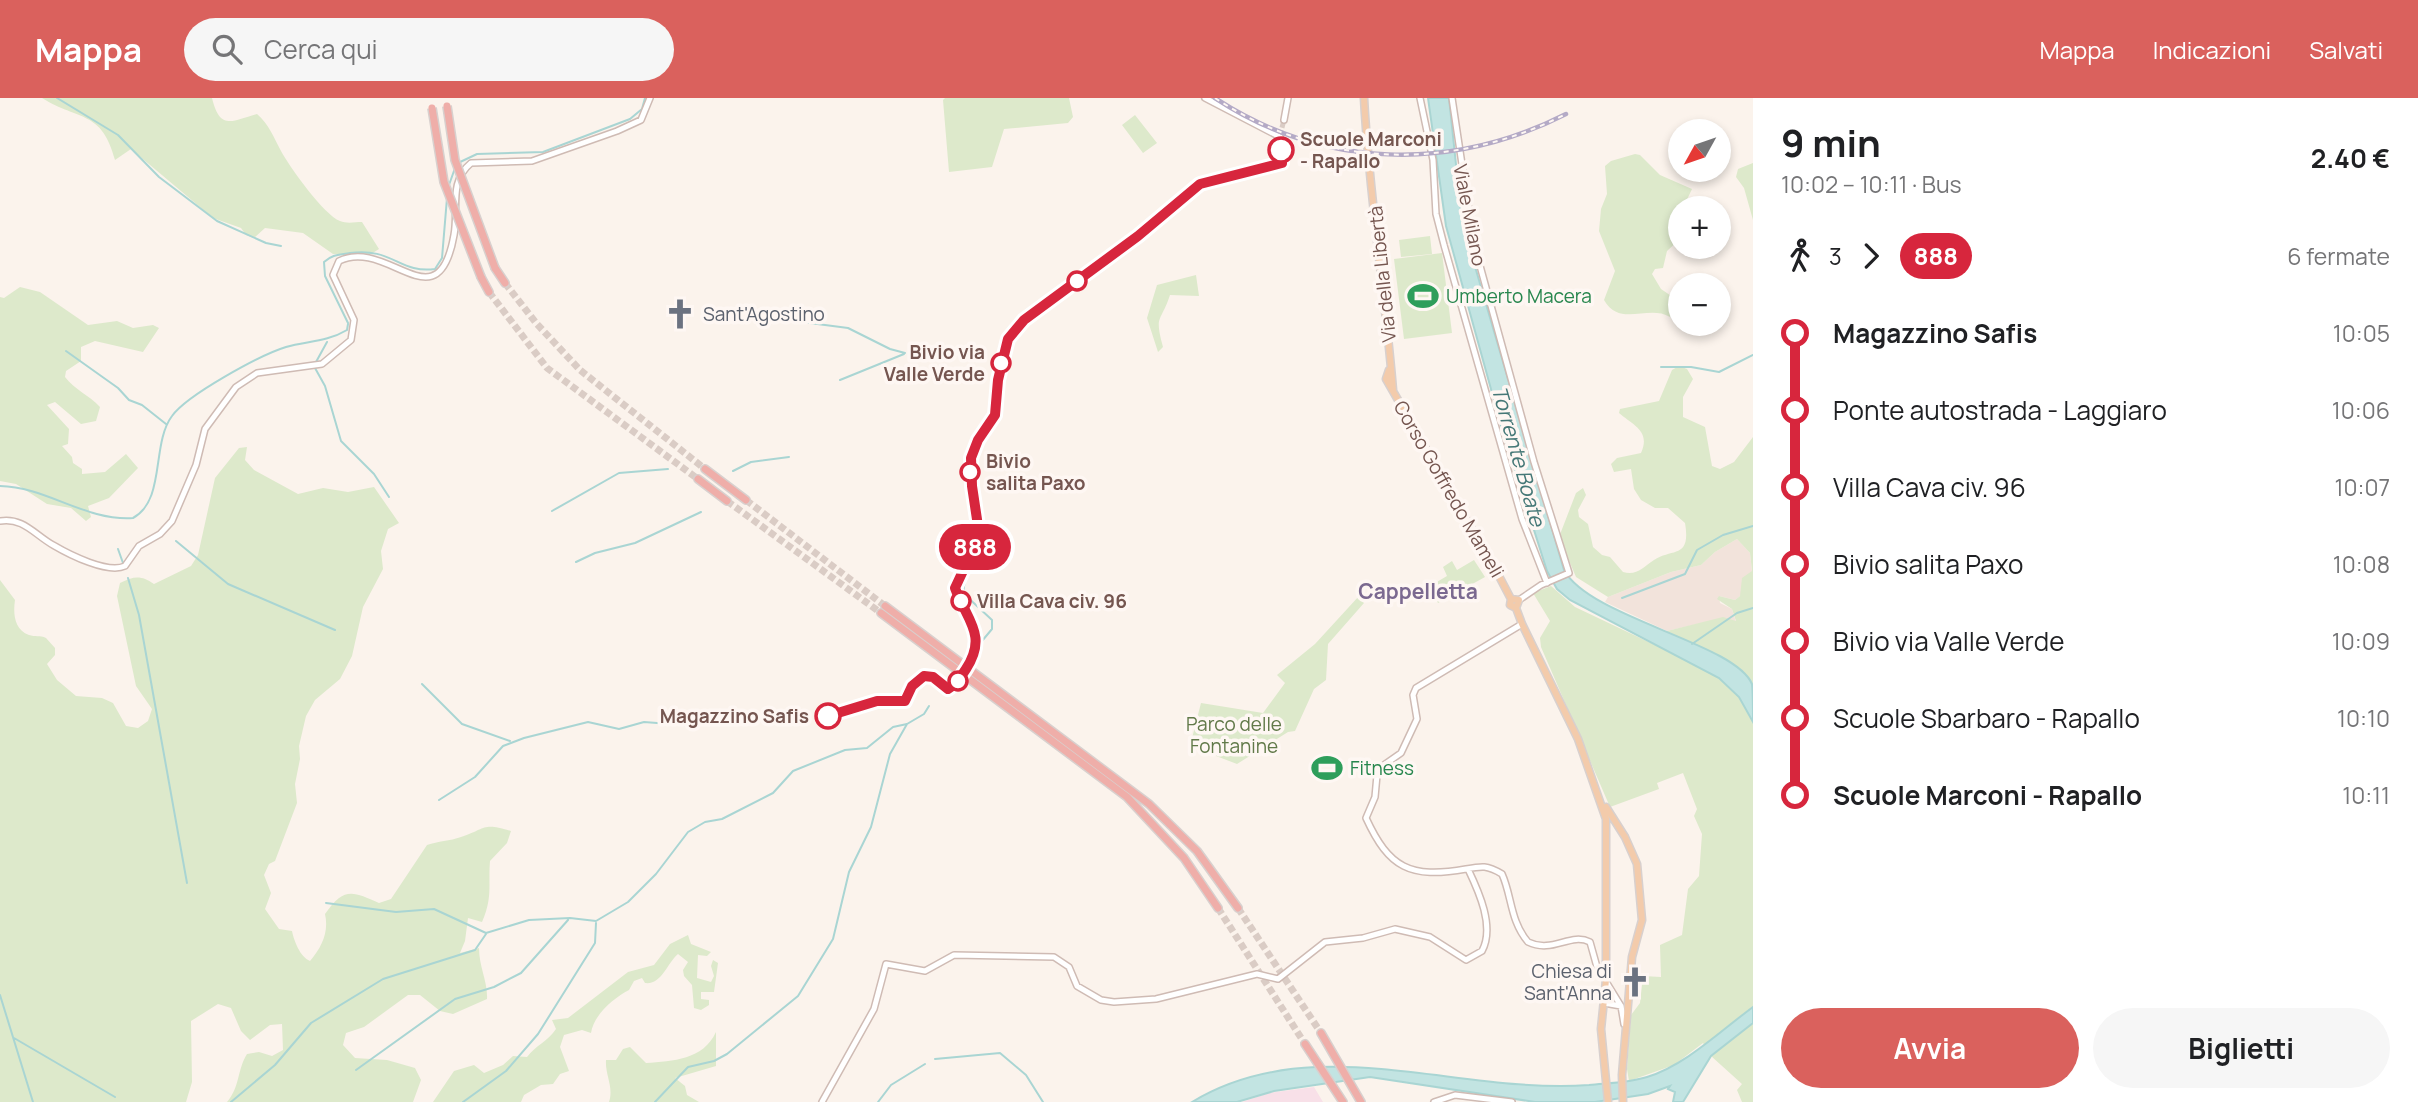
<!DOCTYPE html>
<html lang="it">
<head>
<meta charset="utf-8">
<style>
  body { margin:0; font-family:Manrope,sans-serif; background:#f6f6f6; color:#202124; height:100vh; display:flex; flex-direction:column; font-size:26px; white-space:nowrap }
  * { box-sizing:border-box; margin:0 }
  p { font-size:23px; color:#757577 }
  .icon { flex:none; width:38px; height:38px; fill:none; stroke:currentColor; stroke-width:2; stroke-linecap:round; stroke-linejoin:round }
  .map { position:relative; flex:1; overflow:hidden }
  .sheet { display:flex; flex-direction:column; background:#fff; width:665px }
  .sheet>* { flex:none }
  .badge { padding:0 14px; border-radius:23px; font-size:24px; line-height:46px }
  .needle { width:46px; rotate:230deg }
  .tools { position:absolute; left:1668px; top:21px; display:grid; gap:14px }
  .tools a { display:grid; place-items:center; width:63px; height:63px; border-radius:50%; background:#fff; box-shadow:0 4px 10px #0003; font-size:35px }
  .map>.badge { position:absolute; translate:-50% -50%; box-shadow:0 0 0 4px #fff }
  .legs { display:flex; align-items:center; gap:10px; height:77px; padding:0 28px; font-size:23px }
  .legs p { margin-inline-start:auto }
  .headline { display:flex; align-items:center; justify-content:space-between; height:119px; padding:0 28px }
  h1 { font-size:38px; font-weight:700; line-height:52px }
  .button { display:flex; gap:14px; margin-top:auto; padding:14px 28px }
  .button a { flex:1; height:80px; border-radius:42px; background:#da615d; color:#fff; font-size:28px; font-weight:700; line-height:80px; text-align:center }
  .button a+a { background:#f6f6f6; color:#202124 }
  ul { padding:0 28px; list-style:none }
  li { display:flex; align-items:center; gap:24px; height:77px; font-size:26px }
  li i { display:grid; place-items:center; width:10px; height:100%; margin:0 9px; background:currentColor }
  li i::after { content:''; width:18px; height:18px; margin:-9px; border:5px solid; border-radius:50%; background:#fff }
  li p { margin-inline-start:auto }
  li:first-child i { background:linear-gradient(#0000 50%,currentColor 0) }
  li:last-child i { background:linear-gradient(currentColor 50%,#0000 0) }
  header { display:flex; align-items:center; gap:42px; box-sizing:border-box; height:98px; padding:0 35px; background:#da615d; color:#fff }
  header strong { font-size:33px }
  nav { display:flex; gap:38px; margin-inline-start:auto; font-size:24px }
  .search { width:490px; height:63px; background:#f6f6f6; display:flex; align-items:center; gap:18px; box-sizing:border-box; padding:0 24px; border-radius:38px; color:#757577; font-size:26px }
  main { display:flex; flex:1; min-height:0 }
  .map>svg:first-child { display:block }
  .residential { fill:#f2e3db }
  .medical { fill:#f8e0e8 }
  .green { fill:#dde9cb }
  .water { fill:#c2e4e2; stroke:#a9d5d3; stroke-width:2 }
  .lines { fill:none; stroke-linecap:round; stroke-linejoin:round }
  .stream { stroke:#a9d5d3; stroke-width:2 }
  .minor-tunnel { stroke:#daccc5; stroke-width:5; stroke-dasharray:5 2.5; stroke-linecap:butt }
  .highway-tunnel { stroke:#daccc5; stroke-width:7; stroke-dasharray:7 3.5; stroke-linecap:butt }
  .minor-casing { stroke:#cfbbb4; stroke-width:8 }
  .major-casing { stroke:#d8d0ce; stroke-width:9 }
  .highway-casing { stroke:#d8d0ce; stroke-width:10 }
  .minor { stroke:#fff; stroke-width:5 }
  .major { stroke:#f3cbab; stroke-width:6 }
  .highway { stroke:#efaea9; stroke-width:7 }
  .rail-casing { stroke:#b4aac6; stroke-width:4.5 }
  .rail { stroke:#fef7f3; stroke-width:2; stroke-dasharray:5; stroke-linecap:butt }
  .highway-bridge-casing { stroke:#d8d0ce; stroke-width:10; stroke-linecap:butt }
  .highway-bridge { stroke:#efaea9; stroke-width:7 }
  .line-1-casing { stroke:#fff; stroke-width:16 }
  .line-1 { stroke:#d7263d; stroke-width:10 }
  .stop-1-dot { fill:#fff; stroke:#d7263d; stroke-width:3.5 }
  .labels { text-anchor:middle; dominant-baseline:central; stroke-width:7; stroke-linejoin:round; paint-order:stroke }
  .stop-label { font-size:19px; font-weight:bold; fill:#755650; stroke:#fef7f3; text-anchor:start }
  .street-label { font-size:19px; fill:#755650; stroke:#fef7f3 }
  .leisure-label { font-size:19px; fill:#27864d; stroke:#fef7f3; text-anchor:start }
  .worship-label { font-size:19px; fill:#5b616d; stroke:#fef7f3; text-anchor:start }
  .park-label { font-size:19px; fill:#617949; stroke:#fef7f3 }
  .water-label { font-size:21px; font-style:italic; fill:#457877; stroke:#fef7f3 }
  .neighbourhood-label { font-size:21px; font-weight:bold; fill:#7b6990; stroke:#fef7f3 }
</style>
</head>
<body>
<header>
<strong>Mappa</strong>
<div class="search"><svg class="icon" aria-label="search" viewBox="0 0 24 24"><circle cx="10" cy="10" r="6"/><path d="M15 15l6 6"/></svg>Cerca qui</div>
<nav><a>Mappa</a><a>Indicazioni</a><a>Salvati</a></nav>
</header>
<main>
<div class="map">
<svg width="1753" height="1004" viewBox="0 0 1753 1004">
  <rect width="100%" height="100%" fill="#fbf3ec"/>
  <path class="residential" d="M1737,441L1750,455L1752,473L1740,498L1735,502L1719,498L1720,505L1732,511L1736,524L1723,520L1667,533L1605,504L1608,499L1671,474L1701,467L1715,454Z"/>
  <path class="medical" d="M1314,989L1323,1004H1242L1269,995Z"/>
  <path class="green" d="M42,0H212C220,33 232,23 257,16C269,26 274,40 281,53C289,68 324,117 340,123C347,126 355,124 362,124L379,151L371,156H333L303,135L265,130L254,140L246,137L241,130L213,120L131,51L115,62C102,12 79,23 42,0Z
    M945,0H1069L1073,19L1068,25L1004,31L992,69L949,74L943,2Z
    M1135,17L1157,45L1143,55L1122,27Z
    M1635,56L1640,57L1660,77L1692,91L1683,110H1680V141L1667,153L1663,170L1655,171L1652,176L1661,191L1680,204V213H1675L1670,219C1648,206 1620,230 1604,202L1615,173L1599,133L1601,111L1607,96L1605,68L1611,63Z
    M1753,65V122L1744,90L1736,79L1738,71Z
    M1430,138L1432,156L1401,159L1399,142Z
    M1442,155L1452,235L1404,241L1394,161Z
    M1196,177L1199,198L1170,197C1161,225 1154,216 1163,249L1158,254L1147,220L1157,187Z
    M20,189L40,194L88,227L117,223L133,230L153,227L159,230L143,254L95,243L81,249V263L66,273L65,279C75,292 89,297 100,309L96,323L81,326L55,304L47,307L69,331L68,346L62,348L72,359L73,365L82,371V376L105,374L126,356L138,370L109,400L88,408L91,419L86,423L71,410L47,406L16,386L0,383V199L4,200Z
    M1679,268L1687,271L1693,281L1683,299V319L1705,329L1712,368L1720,371L1734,364L1753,339V1004H1742L1737,992L1742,986L1711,958L1703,945L1674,967L1629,983L1627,971L1631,917L1640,905L1643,878L1661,879L1660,847L1682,837L1688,791L1699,778L1702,736L1694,718L1697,711L1683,675L1657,685L1659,691L1610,709L1541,549L1540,540L1550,523L1533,495L1551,488L1575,509L1657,548L1667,533L1723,519L1736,523L1732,511L1717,501L1719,498L1735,502L1740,498L1742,480L1752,473L1750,455L1737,441L1715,454L1701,467L1671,474L1608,499L1576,479L1559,439L1576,395L1583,390L1586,397L1578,412L1579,419L1588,426L1593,449L1602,457L1610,459L1623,474C1637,478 1643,469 1654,462C1673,450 1691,461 1685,425L1668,410H1655L1641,402L1634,391L1631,371L1614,374L1611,366L1617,360L1641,355C1651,333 1633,327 1619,315L1620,311L1659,303L1672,272Z
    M247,349L245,362L254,372L298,396L323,390L348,394L374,389L399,425L388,431L381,453L383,471L363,509L352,558L340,581L315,602L306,618L299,648L300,661L295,686L297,705L275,763L269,766L264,777L271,795L265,811L279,831L292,833C294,843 300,859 310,863C322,849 329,834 325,816C344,789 352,793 379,805L391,801L427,747C438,743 450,743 461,739C486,731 482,724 511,733L507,745L490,763C488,787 493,799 482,824L468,820L465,843L460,855L479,850C479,869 488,884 487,901L453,916L440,913L420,897H408L364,929L346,935L343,947L355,960L387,962L415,970L421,982L413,1004H227C240,989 237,972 247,956L259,954L272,958L283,952L282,926L270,927L250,942L241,933L231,910L218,906L191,923L192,984L186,1004H0V482L15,502C13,515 14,532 29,537C35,539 40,537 46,540L55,550V557L47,566L57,582L76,598L102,600L113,605L126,628L138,630L148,623L152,611L136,588L117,498L120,485C134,478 141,477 154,486L191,468L198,457L215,380L239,350Z
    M1474,462L1485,479L1438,505L1430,488L1447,478L1443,469L1452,463L1457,472Z
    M1359,498L1364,505L1328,546L1326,582L1314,591L1295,633L1288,634L1237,666L1190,648L1201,605L1263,615L1285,585L1277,577L1315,546Z
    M688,837L691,846L711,854L707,858L698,857L697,880L711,884L714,878L711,868L713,862L718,865L714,894H701V901L709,902V907L701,912L694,910L692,887L684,878L683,872L688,864L678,856C667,865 662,887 645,885L642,880L634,883L629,892C614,900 594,916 591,935L582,932L564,937L560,949L569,973L560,976L553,986L541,987L524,997L521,1004H433L454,973L474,967L484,975L503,967L513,958L527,959C536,947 547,944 556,931L552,922L568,920L628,874L654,867L670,846Z
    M716,934V968L675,980L685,988L687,997L699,1004H609C614,989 605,977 606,962H616L623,951L630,949L646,965C673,963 703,962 716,934Z"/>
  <path class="water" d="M1428,0H1449L1461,114L1469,148L1564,472C1590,520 1735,545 1752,586C1753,596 1753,613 1753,624L1739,599L1719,580L1570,502L1557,491L1547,473L1502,331L1446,128Z
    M1753,909V925L1711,958L1683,1004H1673L1675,994L1668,991L1670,988L1648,996L1595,1004H1535L1370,979L1274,993L1237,1004H1192C1314,930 1458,997 1589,987C1608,985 1628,985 1647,979C1686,967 1720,933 1753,909Z"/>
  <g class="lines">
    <path class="stream" d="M57,0L118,37L159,79L217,123L266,145L281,148
      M458,65L477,56L543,54L630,21L642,11L645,0
      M449,87L455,70
      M802,224L848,230L890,251L905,255
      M348,225L325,178L324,164C333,156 339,157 350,155C392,149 400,176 435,171L442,160L447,100
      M66,253L118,290L129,302L142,307L166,326
      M316,264L327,244
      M1661,269H1691L1719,274L1753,257
      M315,270L325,288L341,343L374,376L389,399
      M840,282L904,256
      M733,373L751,364L789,359
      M0,388C47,389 85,423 133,420C166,402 151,346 172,318C187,297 260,257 286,249C307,243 327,244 347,232L348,226
      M552,413L619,375L668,371
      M176,443L228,486L335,532
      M118,451L123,465
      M974,459L966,475L963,495L992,522V531L982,543
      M576,464L595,455L635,445L701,414
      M128,480L139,517L187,785
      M1622,500L1685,476L1697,452L1723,437L1753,428
      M1692,546L1737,515L1753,510
      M422,586L462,626L510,643
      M439,702L475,679L503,648L524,640L588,624L619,631L644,624L696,628L733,611
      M326,805L396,814L434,811L486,835L529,822L570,820L596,823L628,804L656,776L688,734L705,724L722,721L773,695L793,673L845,652L867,650L893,629L907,626L924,616L929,608
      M0,897L33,1004
      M14,940L115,999
      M935,961L1000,955L1026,977L1043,1004
      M356,972L455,901L494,889L521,875L568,822
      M231,1004L275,967L311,925L383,881L475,852L486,836
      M463,1004L506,973L538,936L595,845L596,825
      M655,1004L688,969L714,963L727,956L798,898L833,841L849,774L871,729L890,656L907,626
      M878,1004L891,987L925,966"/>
    <path class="minor-tunnel" d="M1280,37L1284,22"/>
    <path class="highway-tunnel" d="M505,185L536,225L580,272L705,371
      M489,194L547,270L698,381
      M746,402L885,508
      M727,403L881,515
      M1218,810L1305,946
      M1238,810L1321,935"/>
    <g class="minor-casing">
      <path id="minor" d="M1205,0L1280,39
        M1420,0L1433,62L1436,116L1444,147L1522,421L1547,485
        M1452,0L1474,146L1534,364L1569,475L1541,487L1519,502
        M1284,22L1288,0
        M0,423C23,419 35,437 53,447C70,457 108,476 125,468L139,448L160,436L172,423L196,367L205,331L236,289L257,275L322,266L351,242L354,222L333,177L339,163C388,139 438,228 454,137C459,111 448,84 471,65L532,63L617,33L641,22L650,0
        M1522,526L1416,590L1413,597L1417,621L1401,655L1381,669L1377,677L1375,699L1366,720C1389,770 1410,781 1466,771C1482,768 1487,767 1502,776C1512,798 1510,823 1528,844C1553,856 1570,834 1590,844L1597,869L1621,908L1624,926
        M1604,905L1621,908
        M822,1004L874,911L886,866L925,873L954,857L1054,859L1069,869L1077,888L1101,902L1114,904L1156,901L1257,876L1278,881L1325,844L1363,840L1395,831L1430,839L1466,862L1482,853C1495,829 1479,794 1468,771
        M1434,1004L1455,997L1512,1004"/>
    </g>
    <g class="major-casing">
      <path id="major" d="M1364,0C1369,97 1385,194 1393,292
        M1389,272L1386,281L1500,480L1511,501L1510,507L1516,510
        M1511,501L1519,502L1516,510L1522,526L1578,641L1606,721V882L1601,931L1608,1004
        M1606,709L1625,739L1637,766L1642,822L1632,859L1622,977L1623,1004"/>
    </g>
    <g class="highway-casing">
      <path id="highway" d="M495,170L505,185
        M481,179L489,194
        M705,371L746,402
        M698,381L727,403
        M885,508L1149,706L1197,753L1238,810
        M881,515L1127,699L1184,760L1218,810
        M1321,935L1361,1004
        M1305,946L1343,1004"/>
    </g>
    <use href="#minor" class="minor"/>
    <use href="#major" class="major"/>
    <use href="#highway" class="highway"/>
    <g class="rail-casing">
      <path id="rail" d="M1215,0C1323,71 1452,74 1566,16"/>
    </g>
    <use href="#rail" class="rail"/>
    <g class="highway-bridge-casing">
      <path id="highway-bridge" d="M447,8L455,62L495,170
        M432,10L444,84L481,179"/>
    </g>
    <use href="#highway-bridge" class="highway-bridge"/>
  </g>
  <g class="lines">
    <g class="line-1-casing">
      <path id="line-1" d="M828,618L877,603H905L912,588L924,578L933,579L948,591C956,586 961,579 966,571C988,537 967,523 955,490L976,445L978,428L972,388L971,360L978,342L995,317L998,282L1008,241L1024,222L1138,138L1200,86L1282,65L1281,52"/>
    </g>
    <use href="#line-1" class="line-1"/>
  </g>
  <defs>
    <g id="stadium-bare" transform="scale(2.415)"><path d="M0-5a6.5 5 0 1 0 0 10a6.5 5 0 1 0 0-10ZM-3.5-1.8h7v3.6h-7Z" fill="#2e9e5b" stroke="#fef7f3" stroke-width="2.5" paint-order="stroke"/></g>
    <g id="church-bare" transform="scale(2.415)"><path d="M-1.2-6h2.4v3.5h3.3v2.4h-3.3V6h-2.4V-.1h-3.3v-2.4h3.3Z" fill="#6b7280" stroke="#fef7f3" stroke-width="2.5" paint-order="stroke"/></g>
  </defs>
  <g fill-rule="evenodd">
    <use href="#stadium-bare" x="1423" y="198"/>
    <use href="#church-bare" x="680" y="216"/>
    <use href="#stadium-bare" x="1327" y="670"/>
    <use href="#church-bare" x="1635" y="884"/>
  </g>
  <g class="stop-1-dot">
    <circle cx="1281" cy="52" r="12"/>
    <circle cx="1077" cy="183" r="9"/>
    <circle cx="1001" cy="265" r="9"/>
    <circle cx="970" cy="374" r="9"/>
    <circle cx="961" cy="503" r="9"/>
    <circle cx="958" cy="583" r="9"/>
    <circle cx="828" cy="618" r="12"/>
  </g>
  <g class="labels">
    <g class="stop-label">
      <text x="1300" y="41">Scuole Marconi<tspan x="1300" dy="22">- Rapallo</tspan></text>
      <text x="985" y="254" text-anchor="end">Bivio via<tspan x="985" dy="22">Valle Verde</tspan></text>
      <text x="986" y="363">Bivio<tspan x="986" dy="22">salita Paxo</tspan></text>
      <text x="977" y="503">Villa Cava civ. 96</text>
      <text x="809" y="618" text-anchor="end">Magazzino Safis</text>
    </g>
    <g class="street-label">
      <text transform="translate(1470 117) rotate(79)">Viale Milano</text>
      <text transform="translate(1382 176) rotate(-96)">Via della Libertà</text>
      <text transform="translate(1449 391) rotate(60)">Corso Goffredo Mameli</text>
    </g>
    <g class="leisure-label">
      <text x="1446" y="198">Umberto Macera</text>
      <text x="1350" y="670">Fitness</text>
    </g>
    <g class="worship-label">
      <text x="703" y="216">Sant'Agostino</text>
      <text x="1612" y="873" text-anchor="end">Chiesa di<tspan x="1612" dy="22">Sant'Anna</tspan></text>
    </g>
    <g class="park-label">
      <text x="1234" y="626">Parco delle<tspan x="1234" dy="22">Fontanine</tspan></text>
    </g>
    <g class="water-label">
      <text transform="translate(1519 358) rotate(74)">Torrente Boate</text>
    </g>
    <g class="neighbourhood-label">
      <text x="1418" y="493">Cappelletta</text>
    </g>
  </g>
</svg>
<div class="tools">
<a><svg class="needle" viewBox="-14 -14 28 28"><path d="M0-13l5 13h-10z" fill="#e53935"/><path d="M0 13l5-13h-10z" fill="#757577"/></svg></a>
<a>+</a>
<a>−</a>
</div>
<b class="badge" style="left:975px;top:449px;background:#d7263d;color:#fff">888</b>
</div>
<section class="sheet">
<div class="headline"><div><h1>9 min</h1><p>10:02 – 10:11 · Bus</p></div><b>2.40 €</b></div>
<div class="legs"><svg class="icon" aria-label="walk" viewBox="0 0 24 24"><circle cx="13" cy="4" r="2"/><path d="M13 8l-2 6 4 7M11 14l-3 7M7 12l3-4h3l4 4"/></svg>3<svg class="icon" aria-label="forward" viewBox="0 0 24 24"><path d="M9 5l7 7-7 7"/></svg><b class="badge" style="background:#d7263d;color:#fff">888</b><p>6 fermate</p></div>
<ul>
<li><i style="color:#d7263d"></i><b>Magazzino Safis</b><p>10:05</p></li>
<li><i style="color:#d7263d"></i><span>Ponte autostrada - Laggiaro</span><p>10:06</p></li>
<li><i style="color:#d7263d"></i><span>Villa Cava civ. 96</span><p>10:07</p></li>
<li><i style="color:#d7263d"></i><span>Bivio salita Paxo</span><p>10:08</p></li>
<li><i style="color:#d7263d"></i><span>Bivio via Valle Verde</span><p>10:09</p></li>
<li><i style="color:#d7263d"></i><span>Scuole Sbarbaro - Rapallo</span><p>10:10</p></li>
<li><i style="color:#d7263d"></i><b>Scuole Marconi - Rapallo</b><p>10:11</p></li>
</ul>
<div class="button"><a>Avvia</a><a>Biglietti</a></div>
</section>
</main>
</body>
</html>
